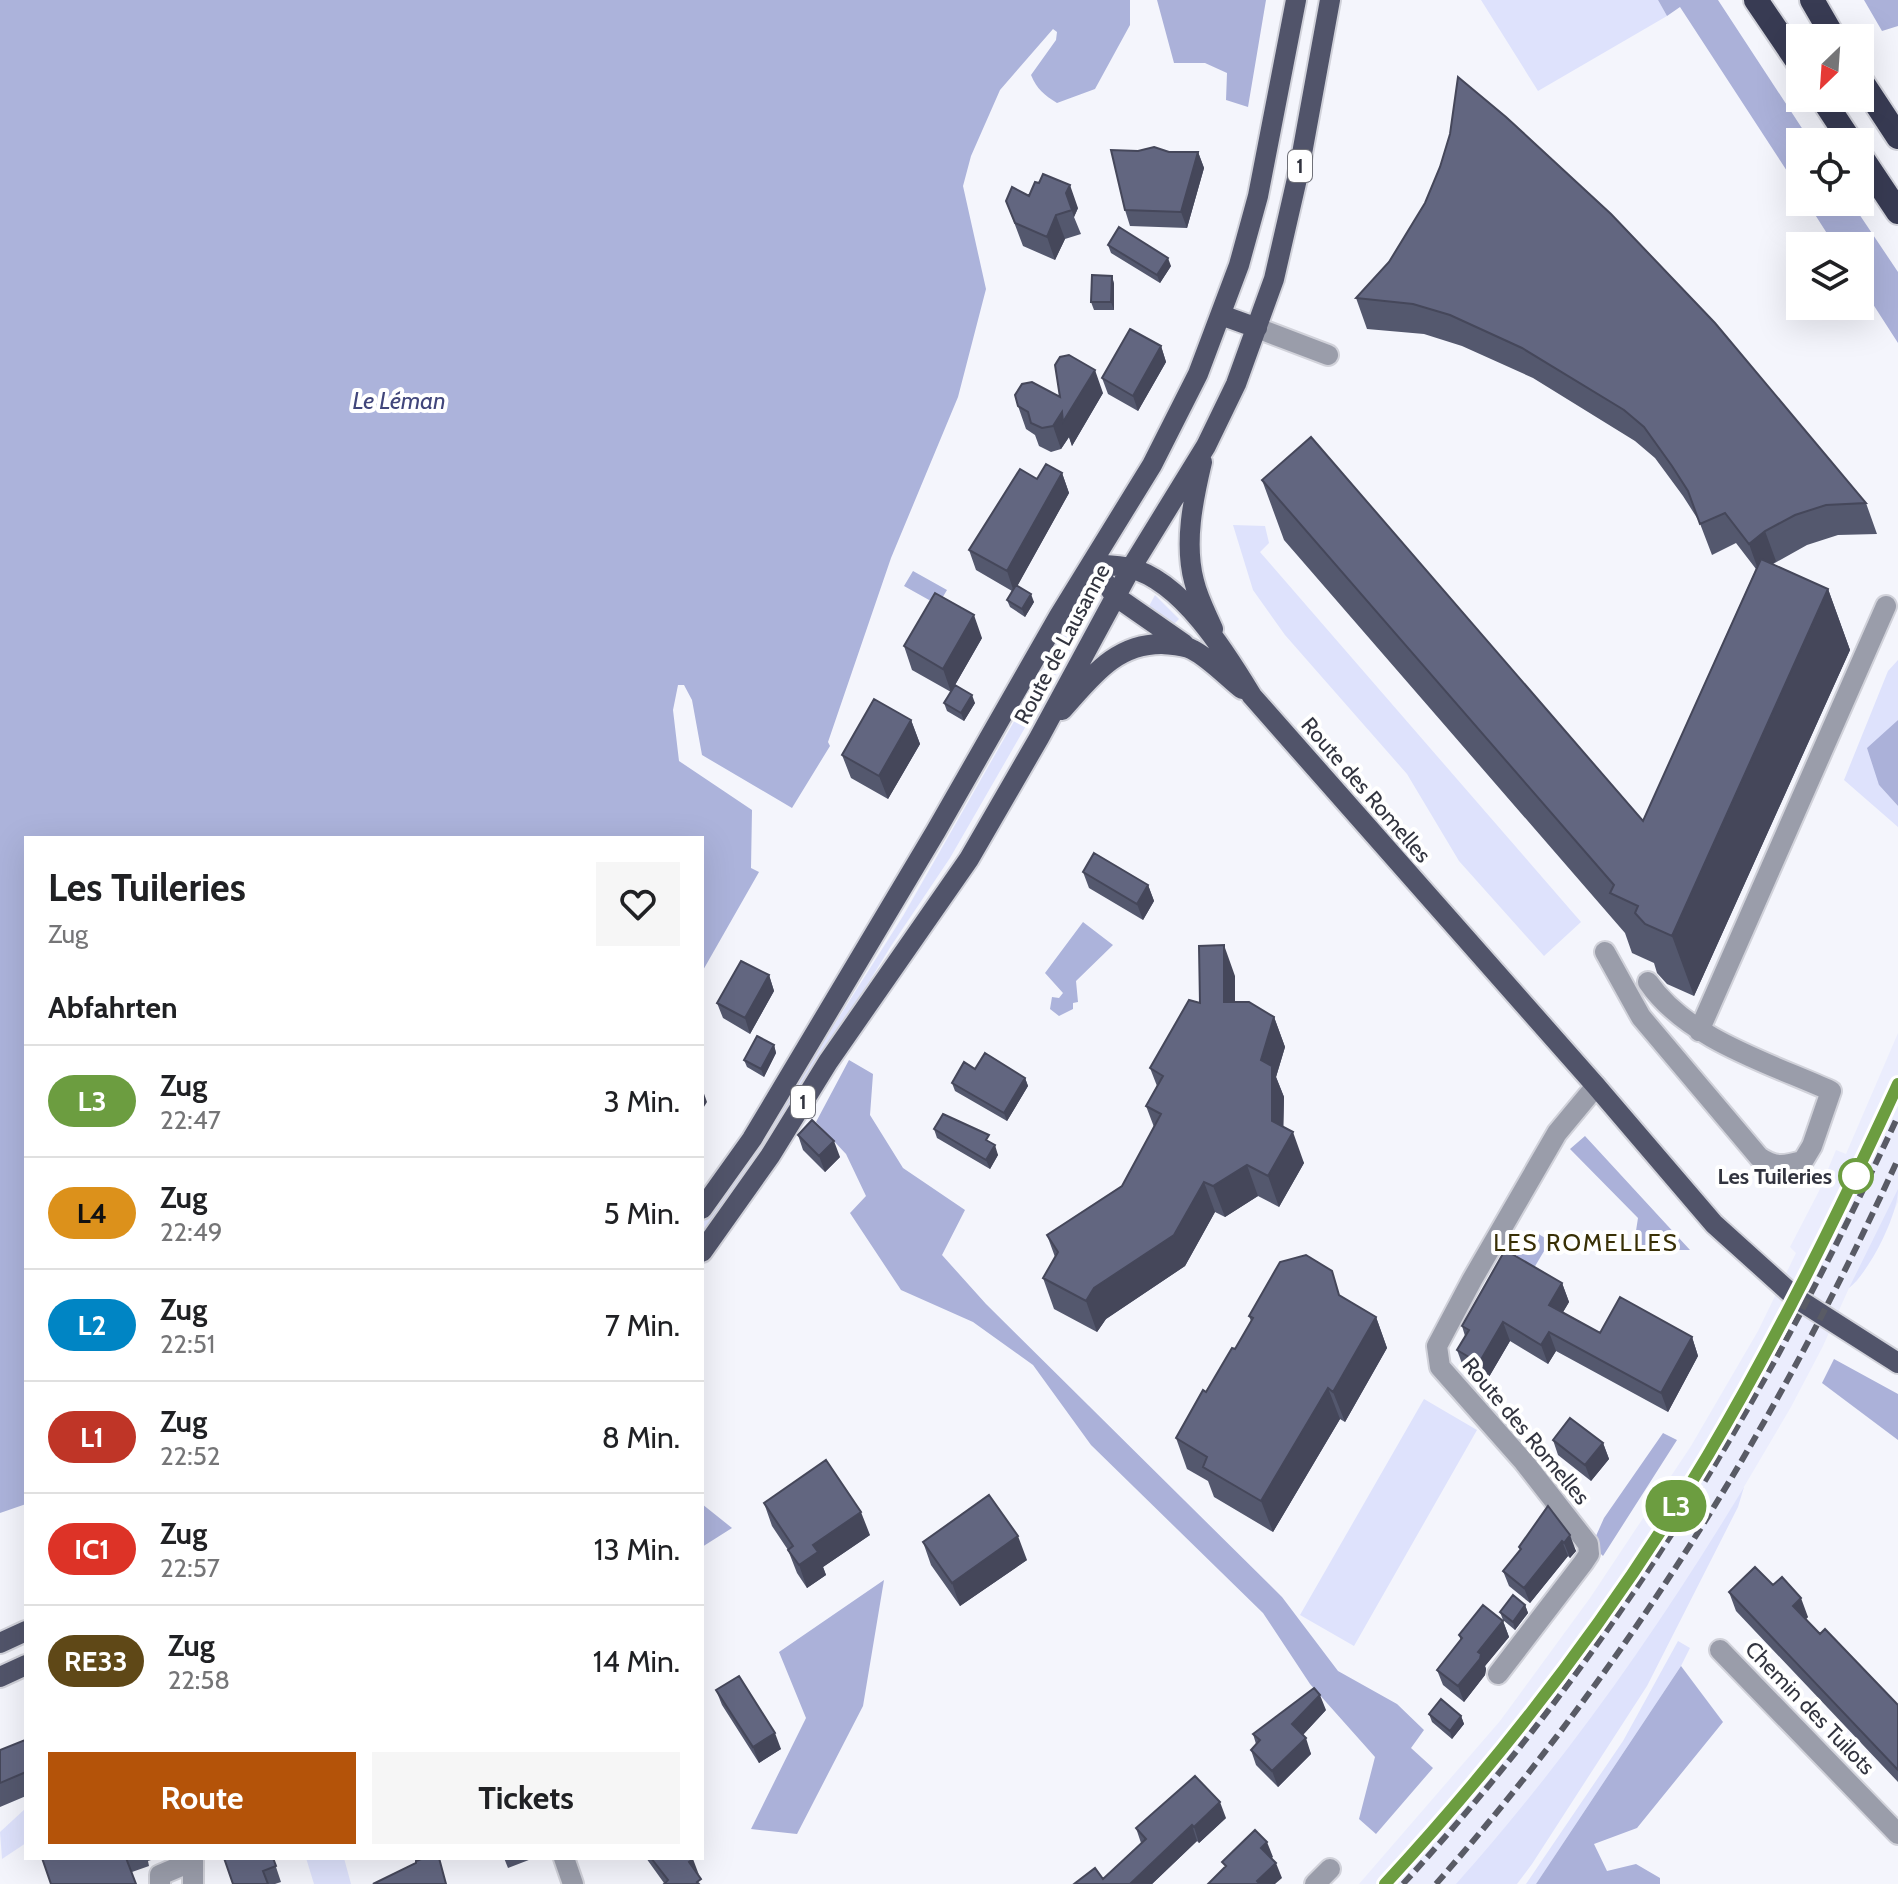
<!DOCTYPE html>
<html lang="de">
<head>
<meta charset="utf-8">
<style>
  body { margin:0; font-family:Cabin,sans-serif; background:#f6f6f6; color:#202124; height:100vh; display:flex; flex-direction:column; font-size:30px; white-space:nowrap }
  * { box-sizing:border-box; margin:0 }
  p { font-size:26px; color:#757577 }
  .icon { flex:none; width:44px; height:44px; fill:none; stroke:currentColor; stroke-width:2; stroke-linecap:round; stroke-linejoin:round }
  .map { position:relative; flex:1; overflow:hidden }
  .drawer { position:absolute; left:24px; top:836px; width:680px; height:1024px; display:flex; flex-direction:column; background:#fff; border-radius:0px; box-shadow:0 8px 32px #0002 }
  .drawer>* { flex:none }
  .badge { padding:0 16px; border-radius:26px; font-size:28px; line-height:52px }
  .needle { width:52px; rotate:205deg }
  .buttons { position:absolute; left:1786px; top:24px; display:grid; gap:16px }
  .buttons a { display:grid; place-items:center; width:88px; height:88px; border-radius:0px; background:#fff; box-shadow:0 8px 32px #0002; font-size:40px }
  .map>.badge { position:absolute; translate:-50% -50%; box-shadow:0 0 0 4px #fff }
  h2 { padding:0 24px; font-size:30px; line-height:72px }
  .round { display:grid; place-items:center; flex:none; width:84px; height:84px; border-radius:0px; background:#f6f6f6 }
  .headline { display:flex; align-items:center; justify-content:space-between; height:136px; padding:0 24px }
  h1 { font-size:38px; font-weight:700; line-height:60px }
  .button { display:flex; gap:16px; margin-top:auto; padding:16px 24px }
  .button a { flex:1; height:92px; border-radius:0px; background:#b45309; color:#fff; font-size:32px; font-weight:700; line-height:92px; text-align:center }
  .button a+a { background:#f6f6f6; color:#202124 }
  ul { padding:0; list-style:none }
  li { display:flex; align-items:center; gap:24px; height:112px; padding:0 24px; border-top:2px solid #e0e0e0 }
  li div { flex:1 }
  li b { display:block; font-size:30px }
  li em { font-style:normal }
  li .badge { min-width:88px; font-weight:700; text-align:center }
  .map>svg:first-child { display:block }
  .built { fill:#ebedfd }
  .green { fill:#dee2fc }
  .forest { fill:#abb1d9 }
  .water { fill:#acb3db }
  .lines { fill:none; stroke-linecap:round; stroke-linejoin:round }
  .minor-casing { stroke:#d1d2da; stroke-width:24 }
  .primary-casing { stroke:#d1d2da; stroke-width:24 }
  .motorway-casing { stroke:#d1d2da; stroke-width:28 }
  .minor { stroke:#9a9daa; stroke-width:20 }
  .primary { stroke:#51546a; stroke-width:20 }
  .motorway { stroke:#383b53; stroke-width:24 }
  .rail { stroke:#595b65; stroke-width:6; stroke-dasharray:12 6; stroke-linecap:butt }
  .wall { fill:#54586e }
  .shaded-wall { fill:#45475a }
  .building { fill:#626680; stroke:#45475a; stroke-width:2 }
  .line-casing { stroke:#fff; stroke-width:18 }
  .line { stroke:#6c9d40; stroke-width:12 }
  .stop-dot { fill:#fff; stroke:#6c9d40; stroke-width:4 }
  .labels { text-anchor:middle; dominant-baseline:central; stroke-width:8; stroke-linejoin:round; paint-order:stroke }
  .shield { fill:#fff; stroke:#707179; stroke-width:2 }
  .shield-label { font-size:20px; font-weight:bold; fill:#32343f }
  .street-label { font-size:22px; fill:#32343f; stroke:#fff }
  .stop-label { font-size:22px; font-weight:bold; fill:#32343f; stroke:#fff; text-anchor:end }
  .water-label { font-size:24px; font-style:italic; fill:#41467b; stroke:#fff }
  .neighbourhood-label { font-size:24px; letter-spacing:2px; fill:#393005; stroke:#fff }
</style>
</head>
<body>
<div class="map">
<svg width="1898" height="1884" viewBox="0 0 1898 1884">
  <rect width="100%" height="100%" fill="#f4f5fc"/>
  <path class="built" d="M1898,1033V1202L1874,1253L1857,1281L1849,1288L1823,1346L1791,1407L1642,1660L1480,1884H1359L1500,1721L1590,1598L1691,1446L1758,1331L1796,1253L1790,1247L1819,1191L1836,1150L1846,1154Z"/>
  <path class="green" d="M1481,0H1658L1667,16L1538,91Z
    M1233,525L1265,526L1269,543L1260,552L1581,922L1544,956L1459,861L1407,774L1285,635L1253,590Z
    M1155,595L1179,619L1173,625L1148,608Z
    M1083,609L1091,613L950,858L891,946L764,1153L702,1240V1223L769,1128L903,916L1061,639Z
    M1898,660V720L1890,728L1879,785L1898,806V827L1844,780L1888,671Z
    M1898,1189C1898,1215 1870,1271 1849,1288Z
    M1424,1399L1477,1430L1354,1646L1300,1615Z
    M1744,1487L1738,1507L1647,1686L1532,1864L1517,1884H1456C1565,1762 1660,1627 1744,1487Z
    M1678,1641L1690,1648L1681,1666L1536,1884H1526L1623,1741Z
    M26,1808V1843L2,1859L0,1832Z
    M306,1858H344L351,1884H314Z"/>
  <path class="forest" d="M1157,0H1266L1248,107L1226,100L1227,73L1205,63H1174Z
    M1658,0H1718L1811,142H1800V191L1680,7L1667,16Z
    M1864,0H1898V26L1882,31Z
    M1807,202H1851L1898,272V343L1860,284V246H1835Z
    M1898,720V806L1879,785L1867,748Z
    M849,1060L873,1074L870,1115L903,1168L965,1210L942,1255L986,1304L1282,1597L1338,1671L1397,1704L1424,1730L1411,1748L1433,1768L1376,1834L1359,1819L1375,1757L1310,1684L1263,1613L1091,1445L1033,1365L973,1322L901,1290L850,1213L866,1196L846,1154L816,1122Z
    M1585,1136L1690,1250H1633L1638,1218L1570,1149Z
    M1834,1359L1898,1394V1440L1822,1383Z
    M1663,1433L1677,1440L1603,1556L1592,1545L1604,1518Z
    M702,1504L732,1528L702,1547Z
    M884,1580L863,1706L797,1834L751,1829L806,1718L779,1652Z
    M1681,1666L1723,1722L1637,1828L1594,1844L1607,1871L1636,1864L1660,1878V1884H1536Z"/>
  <path class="water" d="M0,0H1130V25L1095,89L1057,103C1044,95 1037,89 1031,75L1056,40L1057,32L1053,29L1000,90L971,156L963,186L986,289L958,397L891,558L828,742L830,746L792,808L702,755L692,700L684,685H678L673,710L679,761L752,810L751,868L759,872L702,972V838H26V1504L0,1513Z
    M913,571L947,590L938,605L904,586Z
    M1083,922L1113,945L1076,981L1078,1002L1073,1003V1009L1059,1016L1050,1009L1052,997L1059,998L1063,993L1045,973Z
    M1532,1230L1550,1241L1531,1273L1513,1262Z"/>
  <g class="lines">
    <g class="minor-casing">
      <path id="minor" d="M1257,328L1328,355
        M1605,952L1641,1017L1759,1157C1775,1168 1784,1166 1803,1161L1812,1146L1831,1091C1769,1063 1687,1039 1648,982
        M1699,1031L1886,606
        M1720,1650L1898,1834
        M1498,1674L1583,1563L1589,1554L1588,1544L1524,1462L1440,1367L1437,1346L1472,1280L1557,1133L1596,1086
        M564,1858L573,1884
        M160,1884V1875L193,1861V1884
        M1315,1884L1330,1869"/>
    </g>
    <g class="primary-casing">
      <path id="primary" d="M1221,315L1257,328
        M1202,462C1193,500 1184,543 1194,581C1198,598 1206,613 1213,629
        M1092,564C1104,565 1118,565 1130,568C1182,581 1226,653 1252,696L1596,1086L1714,1224L1796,1298L1898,1363
        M1092,564L1115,596L1184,644
        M1062,710C1091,678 1115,643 1163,644C1172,645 1185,645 1193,650C1209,658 1228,678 1242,689
        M702,1209L752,1139L936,831L1059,616L1152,465L1198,374L1239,265L1258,196L1296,0
        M702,1252L770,1156L828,1062L969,859L1039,738L1131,568L1206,446L1236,384L1274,279L1299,170L1330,0
        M0,1643L26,1631
        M0,1677L26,1665"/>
    </g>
    <g class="motorway-casing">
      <path id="motorway" d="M1756,0L1800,65
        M1812,0L1834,38
        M1860,79L1898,137
        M1822,98L1851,142
        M1860,155L1898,212"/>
    </g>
    <use href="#minor" class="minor"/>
    <use href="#primary" class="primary"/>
    <use href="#motorway" class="motorway"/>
    <path class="rail" d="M1385,1884C1522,1736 1642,1572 1742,1398C1799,1296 1849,1190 1898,1084
      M1403,1884C1615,1653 1767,1399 1898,1116
      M1436,1884C1630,1663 1776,1426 1898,1159"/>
  </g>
  <path class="wall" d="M1169,152H1198L1204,168L1187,228L1130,226L1125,210Z
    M1440,167L1866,503L1877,534L1838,535L1807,545L1773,564L1828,589L1850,650L1694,996L1667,984L1657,973L1654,963L1632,953L1625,933L1284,540L1262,480L1643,821L1756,569L1736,543L1712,555L1699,521L1683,496L1655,458L1635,441L1533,378L1462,346L1424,334L1367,329L1356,298L1389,262L1425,203Z
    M1029,196L1078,208L1074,217L1081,234L1065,239L1055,260L1023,246L1006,201Z
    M1108,245L1171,266L1160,283L1111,253Z
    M1112,276L1114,284V310H1094L1091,302Z
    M1161,346L1166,362L1138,411L1108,394L1102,378Z
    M1103,393L1072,446L1069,437L1061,449L1051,452L1039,446L1035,435L1026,429L1018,406L1060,397Z
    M1062,473L1069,493L1017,586L1034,602L1025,617L1010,607L1007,600L1012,591L976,570L969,550L1037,479Z
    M982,638L955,685L975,703L964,721L947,711L944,703L951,692L912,670L904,646Z
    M911,720L920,744L888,799L851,778L842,755Z
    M1083,872L1148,885L1154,901L1143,920L1089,888Z
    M769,975L774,991L750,1034L723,1018L717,1003Z
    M1235,976V1002L1274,1017L1285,1047L1276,1077L1284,1097L1283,1127L1304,1163L1279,1207L1258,1196L1225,1217L1215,1212L1185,1266L1106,1319L1097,1332L1054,1309L1043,1278L1055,1257L1047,1235L1122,1186L1154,1127L1146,1106L1157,1086L1150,1068L1200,1003Z
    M774,1045L776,1053L764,1077L747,1067L744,1060Z
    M975,1069L1025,1078L1028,1086L1007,1121L955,1091L952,1083Z
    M934,1129L991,1143L998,1155L990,1169L937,1138Z
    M798,1135L840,1157L825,1172L803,1150Z
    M1562,1283L1569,1302L1563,1312L1600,1333L1692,1337L1698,1356L1668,1412L1556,1351L1548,1364L1510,1341L1486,1382L1464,1369L1457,1350L1465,1336L1462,1326Z
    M1341,1296L1376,1317L1387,1348L1345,1422L1340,1419L1273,1532L1214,1497L1208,1481L1187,1469L1176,1438L1235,1349L1251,1321L1249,1316Z
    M1553,1440L1603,1443L1609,1459L1591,1481L1558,1455Z
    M764,1503L870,1535L823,1567L826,1575L807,1588L797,1573L788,1550L772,1526Z
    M1548,1506L1576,1551L1570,1558L1568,1556L1530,1603L1509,1586L1503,1571L1520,1550L1519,1547Z
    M923,1542L1027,1560L960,1606L931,1565Z
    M1773,1585L1808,1617L1806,1619L1820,1634L1898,1705V1782L1736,1611L1729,1592Z
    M1525,1605L1528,1613L1515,1630L1503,1620L1500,1612Z
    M1503,1621L1509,1637L1485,1666L1486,1669L1485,1675L1464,1702L1443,1685L1437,1670L1461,1641L1459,1635Z
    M716,1690L781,1749L759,1763L722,1705Z
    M1326,1710L1303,1735L1311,1754L1278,1787L1256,1765L1251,1750L1256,1744L1253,1734Z
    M1429,1714L1461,1716L1464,1724L1452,1739L1432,1722Z
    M26,1743V1796L0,1807V1750Z
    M1226,1818L1199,1843L1197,1841L1152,1884H1074L1103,1879L1141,1843L1136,1828Z
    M42,1858H157L148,1861L149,1866L132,1872Z
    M273,1858L281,1882L275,1884H233Z
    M504,1858H534L508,1868Z
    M646,1858H692L664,1883Z"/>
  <path class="shaded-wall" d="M1198,152L1204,168L1187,228L1181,212Z
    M1070,185L1078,208L1074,217L1066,193Z
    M1056,215L1065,239L1055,260L1047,237Z
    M1168,258L1171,266L1160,283L1157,275Z
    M1112,276L1114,284V310L1111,302Z
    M1161,346L1166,362L1138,411L1133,396Z
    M1095,370L1103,393L1072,446L1069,437L1061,449L1053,426Z
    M1062,473L1069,493L1014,592L1007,571Z
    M1765,531L1776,561L1760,575L1749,544Z
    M1828,589L1850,650L1694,996L1672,936Z
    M1031,594L1034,602L1025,617L1022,609Z
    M974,615L982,638L951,692L943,669Z
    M972,695L975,703L964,721L961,713Z
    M911,720L920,744L888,799L879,776Z
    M1148,885L1154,901L1143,920L1137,904Z
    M1224,945L1235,976V1033L1224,1002Z
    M769,975L774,991L750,1034L745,1018Z
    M1274,1017L1285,1047L1276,1077L1284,1097L1283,1149L1293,1132L1304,1163L1279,1207L1268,1176L1261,1060Z
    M774,1045L776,1053L764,1077L761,1069Z
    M1025,1078L1028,1086L1007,1121L1004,1113Z
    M702,1088L707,1102L702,1110Z
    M834,1141L840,1157L825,1172L819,1156Z
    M995,1145L998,1155L990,1169L986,1160Z
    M1247,1165L1258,1196L1225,1217L1213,1186Z
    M1204,1182L1215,1212L1185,1266L1106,1319L1097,1332L1086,1301L1094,1288Z
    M1562,1283L1569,1302L1556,1324L1549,1305Z
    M1376,1317L1387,1348L1345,1422L1333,1392Z
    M1503,1322L1510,1341L1486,1382L1479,1363Z
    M1549,1332L1556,1351L1548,1364L1541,1345Z
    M1692,1337L1698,1356L1668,1412L1661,1393Z
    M1328,1388L1340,1419L1273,1532L1261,1501Z
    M1603,1443L1609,1459L1591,1481L1585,1465Z
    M861,1512L870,1535L823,1567L826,1575L807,1588L799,1565L813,1545Z
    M1570,1535L1576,1551L1570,1558L1564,1543Z
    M1018,1536L1027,1560L960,1606L952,1583Z
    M1562,1541L1568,1556L1530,1603L1524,1588Z
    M1801,1598L1808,1617L1800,1625L1793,1606Z
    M1525,1605L1528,1613L1515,1630L1513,1622Z
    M1503,1621L1509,1637L1485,1666L1486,1669L1485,1675L1464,1702L1458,1686L1478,1652Z
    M1320,1695L1326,1710L1298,1740L1292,1724Z
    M1461,1716L1464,1724L1452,1739L1450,1731Z
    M775,1733L781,1749L759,1763L753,1747Z
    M1306,1738L1311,1754L1278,1787L1272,1771Z
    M1220,1802L1226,1818L1199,1843L1194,1827Z
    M1192,1825L1197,1841L1152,1884H1130Z
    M1267,1842L1273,1857L1267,1862L1261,1848Z
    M693,1859L699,1875L689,1862Z
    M1276,1863L1282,1878L1275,1884H1258L1257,1881Z"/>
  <path class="building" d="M1458,77L1506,117L1611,214L1715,323L1866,503L1826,505L1795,515L1765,531L1749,544L1725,513L1700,524L1688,491L1672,466L1644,427L1624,410L1522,348L1450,315L1413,304L1356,298L1389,262L1425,203L1440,167L1450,134Z
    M1154,147L1169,152H1198L1181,212L1125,210L1111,150L1138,151Z
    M1043,174L1070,185L1066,193L1072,210L1056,215L1047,237L1015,223L1006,201L1012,187L1029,196L1035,182L1039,183Z
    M1119,227L1168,258L1157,275L1108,245Z
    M1092,275L1112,276L1111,302H1091Z
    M1130,329L1161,346L1133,396L1102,378Z
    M1069,355L1095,370L1063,422L1062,412L1053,426L1042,428L1031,423L1028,412L1018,406L1015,395L1022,384L1032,382L1060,397L1055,365L1060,357Z
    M1311,437L1643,821L1761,559L1828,589L1672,936L1645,924L1635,913L1638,906L1610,893L1614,885L1262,480Z
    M1046,464L1062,473L1007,571L969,550L1020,469L1037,479Z
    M1016,585L1031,594L1022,609L1007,600Z
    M935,593L974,615L943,669L904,646Z
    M955,685L972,695L961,713L944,703Z
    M874,699L911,720L879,776L842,755Z
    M1094,853L1148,885L1137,904L1083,872Z
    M1224,945V1002H1249L1274,1017L1261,1060L1272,1066V1121L1293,1132L1268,1176L1247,1165L1213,1186L1204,1182L1174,1235L1094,1288L1086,1301L1043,1278L1058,1252L1047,1235L1122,1186L1161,1114L1146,1106L1163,1076L1150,1068L1189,1000L1200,1003L1199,946Z
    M741,961L769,975L745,1018L717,1003Z
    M757,1036L774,1045L761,1069L744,1060Z
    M985,1053L1025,1078L1004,1113L952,1083L964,1062L975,1069Z
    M943,1114L989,1135L986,1140L995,1145L986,1160L934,1129Z
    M812,1120L834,1141L819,1156L798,1135Z
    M1505,1250L1562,1283L1549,1305L1600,1333L1620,1297L1692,1337L1661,1393L1549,1332L1541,1345L1503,1322L1479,1363L1457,1350L1469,1330L1462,1326Z
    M1306,1255L1332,1271L1339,1295L1376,1317L1333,1392L1328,1388L1261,1501L1203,1467L1207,1457L1176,1438L1203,1390L1206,1392L1232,1348L1235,1349L1253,1318L1249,1316L1280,1262Z
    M1570,1418L1603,1443L1585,1465L1553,1440Z
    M826,1460L861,1512L813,1545L818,1552L799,1565L788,1550L793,1546L764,1503Z
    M989,1495L1018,1536L952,1583L923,1542Z
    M1548,1506L1570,1535L1564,1543L1562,1541L1524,1588L1503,1571L1521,1549L1519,1547Z
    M1755,1567L1773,1585L1782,1577L1801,1598L1793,1606L1820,1634L1825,1629L1898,1705V1770L1729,1592Z
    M1513,1595L1525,1605L1513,1622L1500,1612Z
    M1483,1605L1503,1621L1478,1652L1481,1654L1480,1659L1458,1686L1437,1670L1462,1638L1459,1635Z
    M739,1676L775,1733L753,1747L716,1690Z
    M1314,1688L1320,1695L1292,1724L1306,1738L1272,1771L1251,1750L1260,1740L1253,1734Z
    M1441,1699L1461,1716L1450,1731L1429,1714Z
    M25,1740L26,1743V1772L0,1783V1750Z
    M1195,1776L1220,1802L1194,1827L1192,1825L1130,1884H1074L1095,1868L1103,1879L1146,1839L1136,1828Z
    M1255,1830L1267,1842L1261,1848L1276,1863L1257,1881L1260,1884H1208L1226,1866L1222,1862Z
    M42,1858H126L136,1884H51Z
    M224,1858H273L276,1866L263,1871L268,1884H233Z
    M424,1858H439L446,1884H373L416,1863V1861Z
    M651,1858H692L693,1859L689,1862L701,1879L697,1882L699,1884H664L668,1880Z"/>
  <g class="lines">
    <g class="line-casing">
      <path id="line" d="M1385,1884C1506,1753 1617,1608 1708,1455C1779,1335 1840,1210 1898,1084"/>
    </g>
    <use href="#line" class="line"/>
  </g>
  <circle class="stop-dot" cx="1856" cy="1176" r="16"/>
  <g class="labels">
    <g class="shield">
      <rect x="1288" y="150" width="24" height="32" rx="6"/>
      <rect x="791" y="1086" width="24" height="32" rx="6"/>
    </g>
    <g class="shield-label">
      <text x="1300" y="166">1</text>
      <text x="803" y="1102">1</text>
    </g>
    <g class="street-label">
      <text transform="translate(1062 644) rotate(-62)">Route de Lausanne</text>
      <text transform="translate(1366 790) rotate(49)">Route des Romelles</text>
      <text transform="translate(1526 1431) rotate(50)">Route des Romelles</text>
      <text transform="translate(1810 1708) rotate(46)">Chemin des Tuilots</text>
    </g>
    <g class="stop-label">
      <text x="1832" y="1176">Les Tuileries</text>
    </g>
    <g class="water-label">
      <text x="399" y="400">Le Léman</text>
    </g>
    <g class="neighbourhood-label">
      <text x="1586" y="1242">LES ROMELLES</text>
    </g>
  </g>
</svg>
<div class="buttons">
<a><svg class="needle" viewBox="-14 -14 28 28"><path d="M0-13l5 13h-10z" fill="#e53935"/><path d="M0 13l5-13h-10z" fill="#757577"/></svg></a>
<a><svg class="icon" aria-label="locate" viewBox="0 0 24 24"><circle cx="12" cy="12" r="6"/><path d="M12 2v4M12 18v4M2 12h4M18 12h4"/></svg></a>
<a><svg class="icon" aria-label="layers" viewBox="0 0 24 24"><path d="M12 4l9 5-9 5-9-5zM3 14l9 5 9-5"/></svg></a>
</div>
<b class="badge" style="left:1676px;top:1506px;background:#6c9d40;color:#fff">L3</b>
<section class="drawer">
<div class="headline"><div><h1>Les Tuileries</h1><p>Zug</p></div><a class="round"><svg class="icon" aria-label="heart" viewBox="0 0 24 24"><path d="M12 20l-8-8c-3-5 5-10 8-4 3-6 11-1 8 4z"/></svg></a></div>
<h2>Abfahrten</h2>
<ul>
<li><span class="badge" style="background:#6c9d40;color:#fff">L3</span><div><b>Zug</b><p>22:47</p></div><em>3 Min.</em></li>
<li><span class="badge" style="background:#dc911b;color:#111">L4</span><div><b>Zug</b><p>22:49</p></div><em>5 Min.</em></li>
<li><span class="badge" style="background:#0085c4;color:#fff">L2</span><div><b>Zug</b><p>22:51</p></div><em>7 Min.</em></li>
<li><span class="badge" style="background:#bf3527;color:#fff">L1</span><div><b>Zug</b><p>22:52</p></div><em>8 Min.</em></li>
<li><span class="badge" style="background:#dd3327;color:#fff">IC1</span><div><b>Zug</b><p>22:57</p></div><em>13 Min.</em></li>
<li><span class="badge" style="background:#5f4817;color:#fff">RE33</span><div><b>Zug</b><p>22:58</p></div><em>14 Min.</em></li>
</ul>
<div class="button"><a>Route</a><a>Tickets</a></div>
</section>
</div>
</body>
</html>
